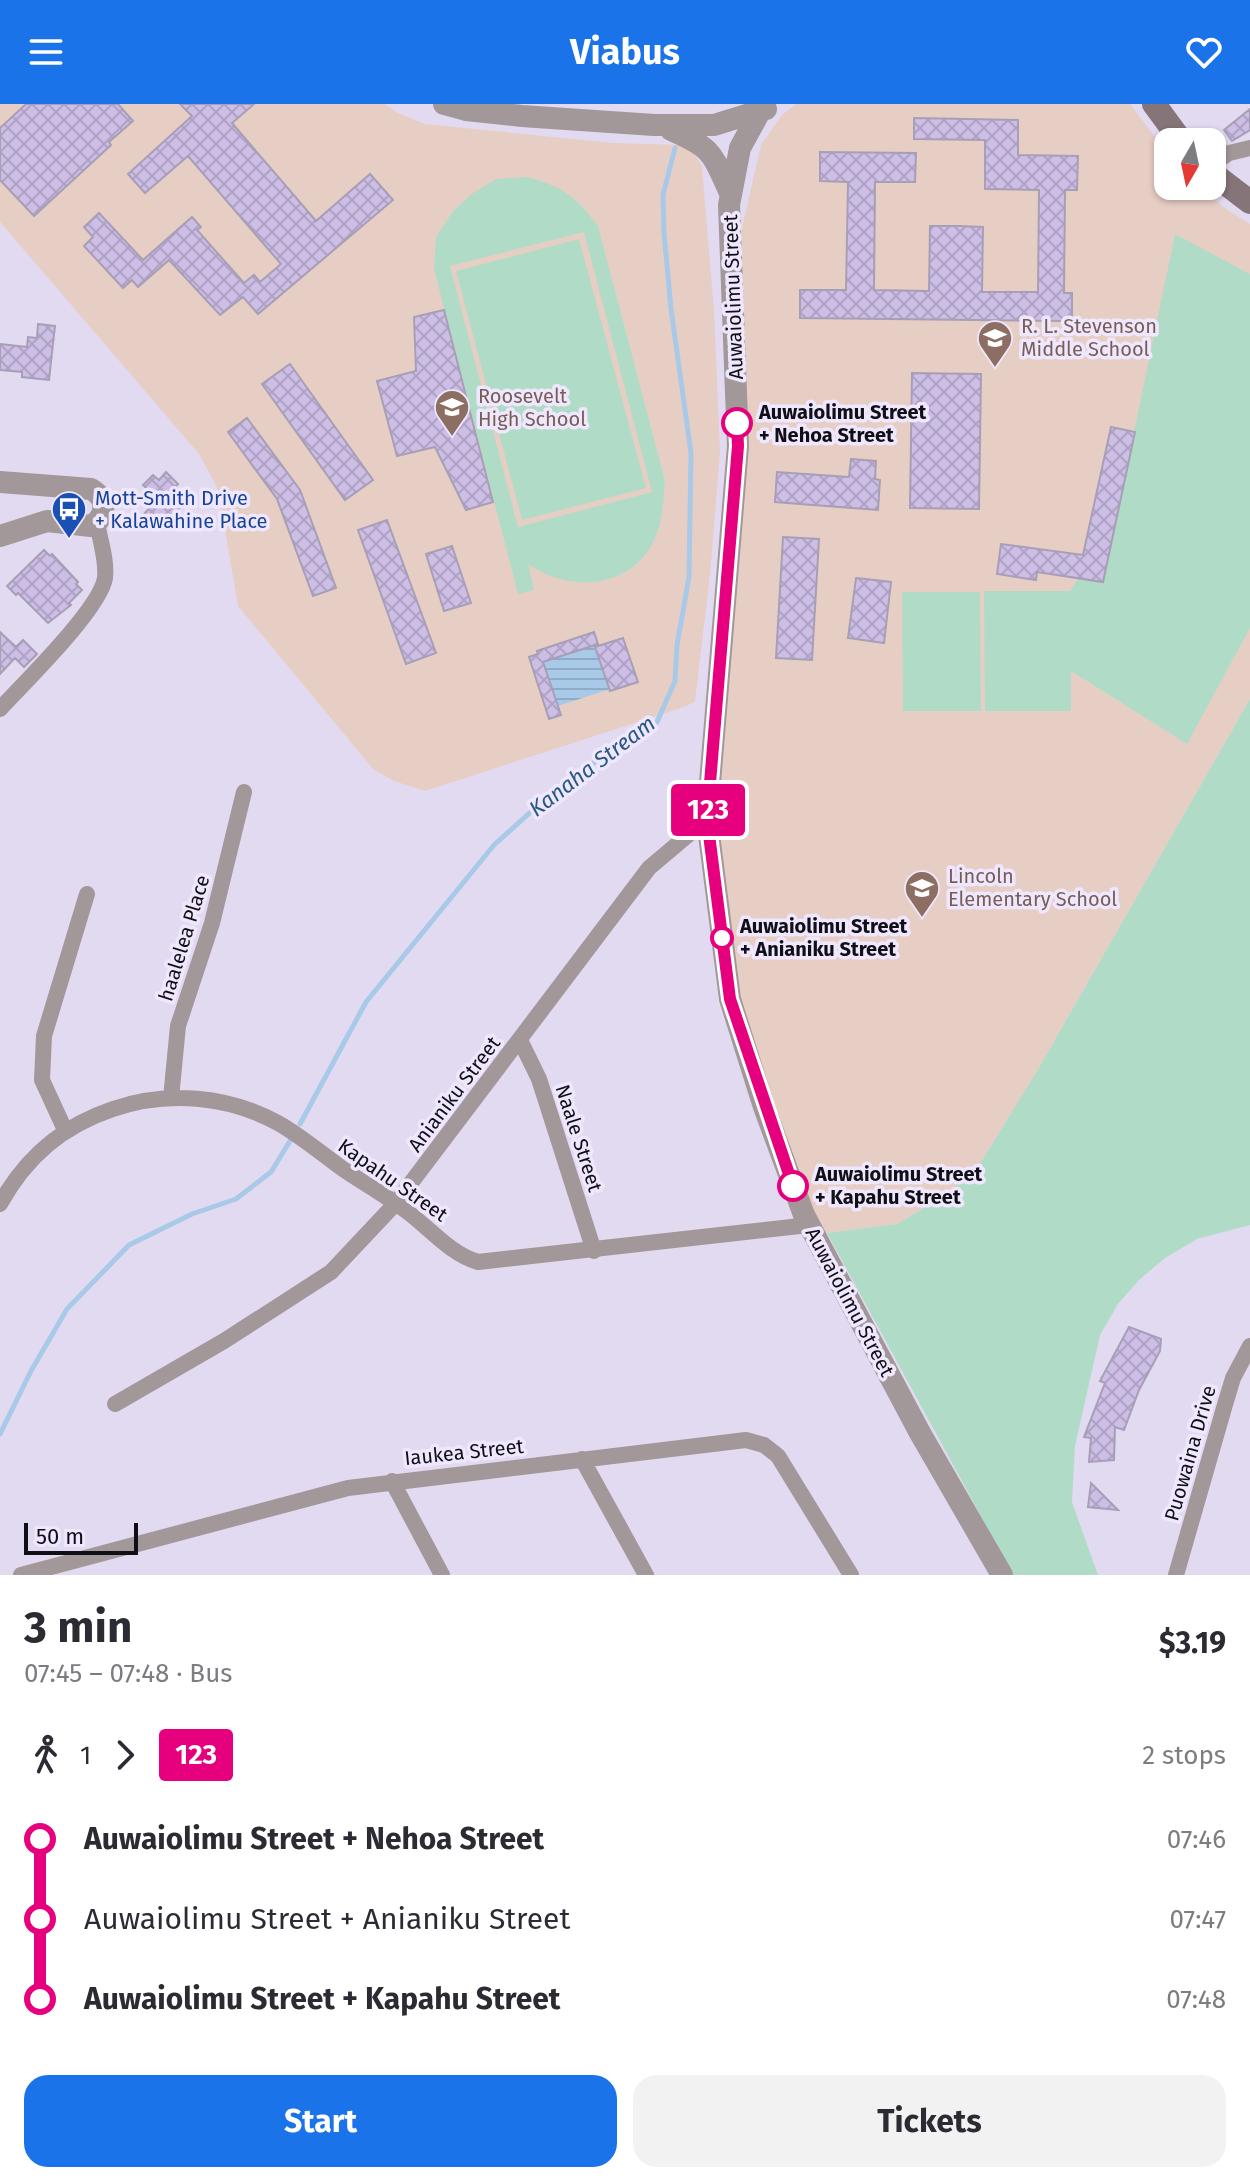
<!DOCTYPE html>
<html lang="en">
<head>
<meta charset="utf-8">
<style>
  body { margin:0; font-family:"Fira Sans",sans-serif; background:#f2f2f3; color:#2b2b33; height:100vh; display:flex; flex-direction:column; font-size:30px; white-space:nowrap }
  * { box-sizing:border-box; margin:0 }
  p { font-size:26px; color:#7c7c81 }
  .icon { flex:none; width:44px; height:44px; fill:none; stroke:currentColor; stroke-width:2; stroke-linecap:round; stroke-linejoin:round }
  .map { position:relative; height:1471px; overflow:hidden }
  .sheet { display:flex; flex-direction:column; background:#fff; flex:1 }
  .sheet>* { flex:none }
  .badge { padding:0 16px; border-radius:6px; font-size:28px; line-height:52px }
  .needle { width:52px; rotate:189deg }
  .controls { position:absolute; left:1154px; top:24px; display:grid; gap:16px }
  .controls a { display:grid; place-items:center; width:72px; height:72px; border-radius:16px; background:#fff; box-shadow:0 2px 6px #0004; font-size:40px }
  .scale { position:absolute; left:24px; bottom:20px; width:114px; box-sizing:border-box; padding-left:8px; border:4px solid #110f16; border-top:0; font-size:22px; line-height:28px; white-space:nowrap; color:#110f16; -webkit-text-stroke:6px #efe7fe; paint-order:stroke }
  .map>.badge { position:absolute; translate:-50% -50%; box-shadow:0 0 0 4px #fff }
  .legs { display:flex; align-items:center; gap:12px; height:88px; padding:0 24px; font-size:26px }
  .legs p { margin-inline-start:auto }
  .head { display:flex; align-items:center; justify-content:space-between; height:136px; padding:0 24px }
  h1 { font-size:44px; font-weight:700; line-height:60px }
  .primary-button { display:flex; gap:16px; margin-top:auto; padding:16px 24px }
  .primary-button a { flex:1; height:92px; border-radius:24px; background:#1a73e8; color:#fff; font-size:32px; font-weight:700; line-height:92px; text-align:center }
  .primary-button a+a { background:#f2f2f3; color:#2b2b33 }
  ul { padding:0 24px; list-style:none }
  li { display:flex; align-items:center; gap:28px; height:80px; font-size:30px }
  li i { display:grid; place-items:center; width:12px; height:100%; margin:0 10px; background:currentColor }
  li i::after { content:''; width:20px; height:20px; margin:-10px; border:6px solid; border-radius:50%; background:#fff }
  li p { margin-inline-start:auto }
  li:first-child i { background:linear-gradient(#0000 50%,currentColor 0) }
  li:last-child i { background:linear-gradient(currentColor 50%,#0000 0) }
  header { display:flex; justify-content:space-between; align-items:center; height:104px; padding:0 24px; background:#1a73e8; color:#fff; font-size:36px; font-weight:700 }
  .map>svg:first-child { display:block }
  .education { fill:#e7cec5 }
  .grass { fill:#b0dcc7; fill-rule:evenodd }
  .water { fill:url(#water-rules) }
  .lines { fill:none; stroke-linecap:round; stroke-linejoin:round }
  .stream { stroke:#a9c9e8; stroke-width:5 }
  .building { fill:url(#building-cross-hatch); stroke:#a79fb5; stroke-width:2 }
  .minor { stroke:#a29799; stroke-width:16 }
  .tertiary { stroke:#a29799; stroke-width:22 }
  .secondary { stroke:#857478; stroke-width:24 }
  .line-1-casing { stroke:#fff; stroke-width:18 }
  .line-1 { stroke:#e6007e; stroke-width:12 }
  .stop-1-dot { fill:#fff; stroke:#e6007e; stroke-width:4 }
  .labels { text-anchor:middle; dominant-baseline:central; stroke-width:7; stroke-linejoin:round; paint-order:stroke }
  .street-label { font-size:20px; fill:#110f16; stroke:#efe7fe }
  .education-label { font-size:20px; fill:#785e54; stroke:#efe7fe; text-anchor:start }
  .stop-label { font-size:20px; font-weight:bold; fill:#110f16; stroke:#efe7fe; text-anchor:start }
  .transit-label { font-size:20px; fill:#164399; stroke:#efe7fe; text-anchor:start }
  .water-label { font-size:22px; font-style:italic; fill:#295882; stroke:#efe7fe }
</style>
</head>
<body>
<header><svg class="icon" aria-label="menu" viewBox="0 0 24 24"><path d="M4 6h16M4 12h16M4 18h16"/></svg>Viabus<svg class="icon" aria-label="heart" viewBox="0 0 24 24"><path d="M12 20l-8-8c-3-5 5-10 8-4 3-6 11-1 8 4z"/></svg></header>
<div class="map">
<svg width="1250" height="1471" viewBox="0 0 1250 1471">
  <defs>
    <pattern id="water-rules" width="6" height="5" patternUnits="userSpaceOnUse" patternTransform="scale(2)"><rect width="6" height="5" fill="#a9c9e8"/><path d="M0 2.5h6" fill="none" stroke="#90abc6"/></pattern>
    <pattern id="building-cross-hatch" width="8" height="8" patternUnits="userSpaceOnUse" patternTransform="scale(2)"><rect width="8" height="8" fill="#cdbee6"/><path d="M0 0l8 8M0 8l8-8" fill="none" stroke="#afa2c5"/></pattern>
  </defs>
  <rect width="100%" height="100%" fill="#e2daf0"/>
  <path class="education" d="M0,0H385L396,8L425,20L613,39L683,41L695,49L702,63L714,206L720,349L710,471L695,597L687,602L425,687L394,677L373,665L238,502L218,385L199,350L0,118Z
    M796,0H1130L1168,50V82H1200L1223,103L1250,120V595L1037,967L976,1066L942,1093L897,1120L827,1129L809,1121L730,895L707,715L726,580L736,150L761,41L782,11Z"/>
  <path class="grass" d="M527,73C564,83 575,92 598,122L665,377C663,397 663,420 653,438C629,486 568,488 528,460L534,486L518,490L434,165L436,133L453,107L473,89L496,75ZM584,128L652,388L518,423L450,162Z
    M1175,130L1250,170V524L1187,640L1071,567V607H985L984,487H1070L1079,473L1103,478Z
    M579,135L646,384L522,416L456,167Z
    M902,488H980L981,607H903Z
    M1250,595V1121L1197,1135L1165,1154L1139,1176L1118,1200L1100,1231L1075,1342L1072,1398L1098,1471H1013L827,1129L897,1120L942,1093L976,1066L1037,967Z"/>
  <path class="water" d="M595,541L610,585L558,602L543,558Z"/>
  <g class="lines">
    <path class="stream" d="M300,1020L366,898L494,741L564,678L657,618L675,577L677,541L689,473L691,349L671,205L664,129L663,91L675,44
      M0,1330L31,1267L67,1205L129,1141L192,1110L236,1095L271,1068L290,1037"/>
  </g>
  <path class="building" d="M26,0H118L133,17L109,38L111,41L34,112L0,76V24Z
    M180,0H254L232,19L316,117L370,70L393,96L258,210L243,193L220,211L169,156L138,183L132,176L123,184L84,142L93,133L84,123L99,109L143,156L192,113L201,123L197,126L244,179L254,171L260,178L281,160L188,52L145,89L128,70L192,12Z
    M1250,5V26L1232,37L1224,26Z
    M914,14L1018,16V51L1078,52L1077,86H1065L1064,189H1072V217L800,214V186H846L848,78L820,77V48L916,49L915,78H875L874,186L929,187L930,122H959L983,123L982,188H1038L1039,86L985,85V36L914,35Z
    M444,206L493,398L466,406L435,343L397,352L377,277L416,267L414,213Z
    M38,220L55,222L49,276L22,273V268L0,266V240L27,243L28,233L37,234Z
    M290,260L373,376L345,396L262,280Z
    M912,269L981,270L979,405L910,404Z
    M247,314L300,386L336,484L313,492L277,395L228,328Z
    M1111,323L1135,328L1103,478L1037,468L1036,476L997,470L1001,440L1083,451Z
    M851,355L876,357L875,375L880,376L878,406L775,398L777,368L849,373Z
    M166,368L178,380L175,383L188,395L160,426L143,411L153,400L143,391L148,386L143,381L153,371L159,376Z
    M387,416L436,549L406,560L358,426Z
    M783,433L819,435L812,556L776,554Z
    M452,442L471,499L444,507L426,450Z
    M44,446L50,452L52,450L78,478L76,480L82,486L69,499L71,501L48,519L18,489L16,491L7,482Z
    M856,474L891,478L884,539L848,534Z
    M0,528L16,543L23,536L37,550L24,563L15,554L0,570Z
    M594,528L598,540L543,558L561,611L549,615L529,553L538,550L537,547Z
    M623,534L638,578L610,587L595,543Z
    M1129,1223L1161,1235L1160,1247L1139,1286L1124,1326L1115,1323L1114,1356L1089,1358L1091,1334L1084,1333L1105,1279L1100,1277Z
    M1091,1379L1118,1406L1088,1403Z"/>
  <g class="lines">
    <path class="minor" d="M1212,60L1229,49L1250,44
      M0,605C24,579 100,505 105,474C107,456 100,436 97,419
      M520,936L539,975L594,1147
      M171,994L178,922L212,819L244,688
      M65,1026L42,976L44,932L87,790
      M0,1100C26,1053 62,1022 113,1005C167,986 229,992 278,1019C301,1032 322,1050 343,1065C365,1080 388,1093 409,1109C430,1125 452,1151 478,1158L809,1121
      M115,1300L224,1237L331,1168L395,1100L649,764L707,715
      M582,1355L646,1471
      M392,1377L442,1471
      M21,1471L348,1384L746,1336L764,1341L778,1352L851,1471
      M1176,1471L1224,1304L1233,1274L1250,1242"/>
    <path class="tertiary" d="M444,0L466,6L522,12L654,21H714L766,5
      M764,0L740,44L729,101L738,342L707,715L730,895L764,1003L804,1111L920,1329L1002,1471
      M671,26C714,45 711,48 730,89
      M0,378L91,385C107,394 108,412 91,422L47,417L0,432"/>
    <path class="secondary" d="M1154,0L1182,38
      M1212,69L1250,98"/>
  </g>
  <g class="lines">
    <g class="line-1-casing">
      <path id="line-1" d="M737,319L738,342L707,715L730,895L793,1082"/>
    </g>
    <use href="#line-1" class="line-1"/>
  </g>
  <defs>
    <g id="school-pin" transform="scale(1.8)"><path d="M0 17L-7.5 6A9.5 9.5 0 1 1 7.5 6Z" fill="#8d6e63" stroke="#efe7fe"/><path d="M0-5L7-2L0 1L-7-2ZM-4 1L0 2.5L4 1V4Q0 6-4 4Z" fill="#fff"/></g>
    <g id="bus-pin" transform="scale(1.8)"><path d="M0 17L-7.5 6A9.5 9.5 0 1 1 7.5 6Z" fill="#1a4fb4" stroke="#efe7fe"/><path d="M-5-6H5V4H4V6H2V4H-2V6H-4V4H-5ZM-3.5-4V0h7V-4ZM-3.5 1.2v1.5H-2V1.2ZM2 1.2v1.5H3.5V1.2Z" fill="#fff"/></g>
  </defs>
  <g fill-rule="evenodd">
    <use href="#school-pin" x="995" y="234"/>
    <use href="#school-pin" x="452" y="303"/>
    <use href="#bus-pin" x="69" y="405"/>
    <use href="#school-pin" x="922" y="784"/>
  </g>
  <g class="stop-1-dot">
    <circle cx="737" cy="319" r="14"/>
    <circle cx="722" cy="834" r="10"/>
    <circle cx="793" cy="1082" r="14"/>
  </g>
  <g class="labels">
    <g class="street-label">
      <text transform="translate(733 193) rotate(-92)">Auwaiolimu Street</text>
      <text transform="translate(184 834) rotate(-73)">haalelea Place</text>
      <text transform="translate(454 990) rotate(-53)">Anianiku Street</text>
      <text transform="translate(579 1034) rotate(72)">Naale Street</text>
      <text transform="translate(393 1076) rotate(35)">Kapahu Street</text>
      <text transform="translate(850 1198) rotate(62)">Auwaiolimu Street</text>
      <text transform="translate(464 1348) rotate(-6)">Iaukea Street</text>
      <text transform="translate(1190 1349) rotate(-74)">Puowaina Drive</text>
    </g>
    <g class="education-label">
      <text x="1021" y="222">R. L. Stevenson<tspan x="1021" dy="23">Middle School</tspan></text>
      <text x="478" y="292">Roosevelt<tspan x="478" dy="23">High School</tspan></text>
      <text x="948" y="772">Lincoln<tspan x="948" dy="23">Elementary School</tspan></text>
    </g>
    <g class="stop-label">
      <text x="759" y="308">Auwaiolimu Street<tspan x="759" dy="23">+ Nehoa Street</tspan></text>
      <text x="740" y="822">Auwaiolimu Street<tspan x="740" dy="23">+ Anianiku Street</tspan></text>
      <text x="815" y="1070">Auwaiolimu Street<tspan x="815" dy="23">+ Kapahu Street</tspan></text>
    </g>
    <g class="transit-label">
      <text x="95" y="394">Mott-Smith Drive<tspan x="95" dy="23">+ Kalawahine Place</tspan></text>
    </g>
    <g class="water-label">
      <text transform="translate(592 662) rotate(-37)">Kanaha Stream</text>
    </g>
  </g>
</svg>
<div class="controls">
<a><svg class="needle" viewBox="-14 -14 28 28"><path d="M0-13l5 13h-10z" fill="#e53935"/><path d="M0 13l5-13h-10z" fill="#7c7c81"/></svg></a>
</div>
<div class="scale">50 m</div>
<b class="badge" style="left:708px;top:706px;background:#e6007e;color:#fff">123</b>
</div>
<section class="sheet">
<div class="head"><div><h1>3 min</h1><p>07:45 – 07:48 · Bus</p></div><b>$3.19</b></div>
<div class="legs"><svg class="icon" aria-label="walk" viewBox="0 0 24 24"><circle cx="13" cy="4" r="2"/><path d="M13 8l-2 6 4 7M11 14l-3 7M7 12l3-4h3l4 4"/></svg>1<svg class="icon" aria-label="forward" viewBox="0 0 24 24"><path d="M9 5l7 7-7 7"/></svg><b class="badge" style="background:#e6007e;color:#fff">123</b><p>2 stops</p></div>
<ul>
<li><i style="color:#e6007e"></i><b>Auwaiolimu Street + Nehoa Street</b><p>07:46</p></li>
<li><i style="color:#e6007e"></i><span>Auwaiolimu Street + Anianiku Street</span><p>07:47</p></li>
<li><i style="color:#e6007e"></i><b>Auwaiolimu Street + Kapahu Street</b><p>07:48</p></li>
</ul>
<div class="primary-button"><a>Start</a><a>Tickets</a></div>
</section>
</body>
</html>
